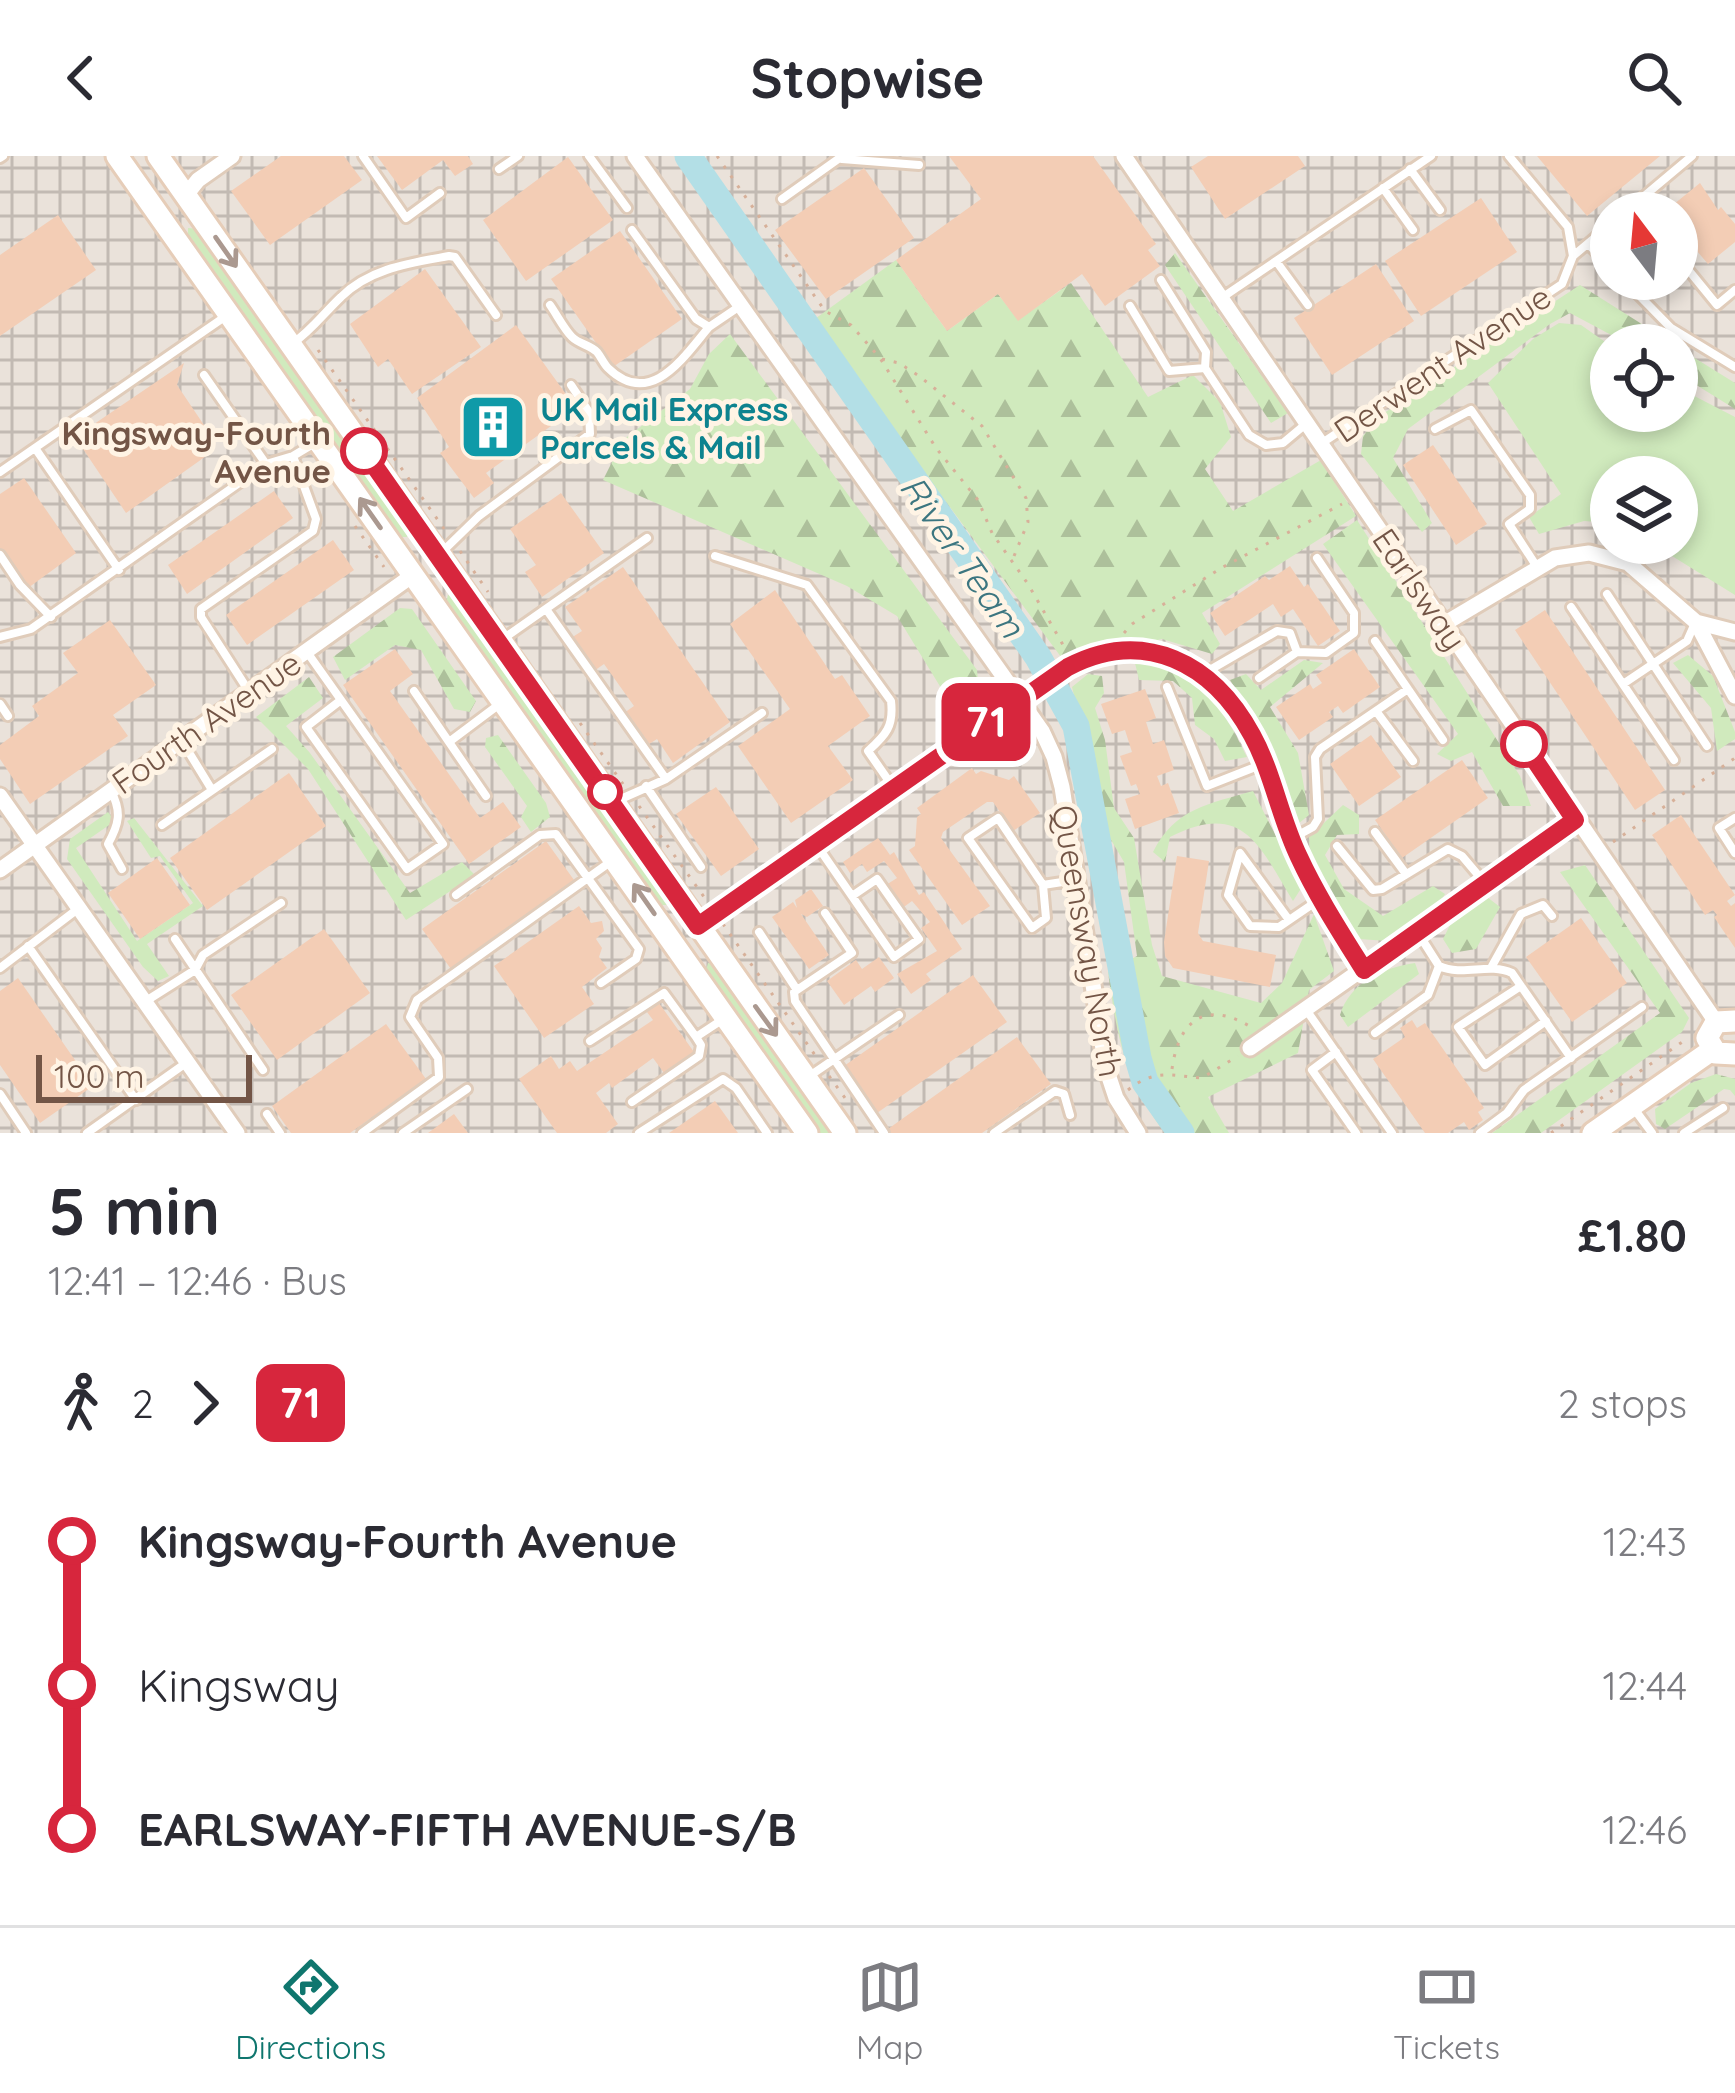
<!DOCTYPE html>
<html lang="en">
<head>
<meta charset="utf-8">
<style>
  body { margin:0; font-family:Quicksand,sans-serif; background:#f7f7f7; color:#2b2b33; height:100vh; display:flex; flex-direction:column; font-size:45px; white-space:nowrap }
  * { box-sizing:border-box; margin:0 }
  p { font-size:39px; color:#7c7c81 }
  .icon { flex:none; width:66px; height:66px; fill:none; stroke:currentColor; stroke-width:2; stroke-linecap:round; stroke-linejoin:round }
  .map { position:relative; height:977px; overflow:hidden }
  .details { display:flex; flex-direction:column; background:#fff; flex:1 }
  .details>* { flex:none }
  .badge { padding:0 24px; border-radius:18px; font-size:42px; line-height:78px }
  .needle { width:78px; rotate:344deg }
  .controls { position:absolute; left:1590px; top:36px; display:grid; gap:24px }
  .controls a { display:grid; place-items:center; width:108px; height:108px; border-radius:50%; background:#fff; box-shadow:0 6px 18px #0003; font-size:60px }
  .scale { position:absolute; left:36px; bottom:30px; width:216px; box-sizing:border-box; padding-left:12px; border:6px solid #735546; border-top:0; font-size:33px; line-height:42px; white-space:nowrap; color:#735546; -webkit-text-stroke:9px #fff4e5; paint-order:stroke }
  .map>.badge { position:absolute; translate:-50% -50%; box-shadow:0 0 0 6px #fff }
  .legs { display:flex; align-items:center; gap:18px; height:132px; padding:0 48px; font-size:39px }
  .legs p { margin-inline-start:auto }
  .summary { display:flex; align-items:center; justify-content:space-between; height:204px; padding:0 48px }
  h1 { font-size:66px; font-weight:800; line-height:90px }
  ul { padding:0 48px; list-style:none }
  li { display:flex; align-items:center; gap:42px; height:144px; font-size:45px }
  li i { display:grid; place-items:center; width:18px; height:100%; margin:0 15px; background:currentColor }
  li i::after { content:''; width:30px; height:30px; margin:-15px; border:9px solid; border-radius:50%; background:#fff }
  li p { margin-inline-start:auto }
  li:first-child i { background:linear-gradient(#0000 50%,currentColor 0) }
  li:last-child i { background:linear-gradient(currentColor 50%,#0000 0) }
  header { display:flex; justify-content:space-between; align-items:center; height:156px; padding:0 48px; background:#fff; font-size:54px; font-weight:800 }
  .menu { display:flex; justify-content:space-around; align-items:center; height:168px; border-top:3px solid #e1e1e2; background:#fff; font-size:33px; color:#7c7c81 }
  .menu a { display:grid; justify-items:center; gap:6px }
  .menu .active { color:#0f766e }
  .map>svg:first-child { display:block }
  .industrial { fill:url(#industrial-grid); fill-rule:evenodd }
  .grass { fill:#d0eabd }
  .forest { fill:url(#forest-firs) }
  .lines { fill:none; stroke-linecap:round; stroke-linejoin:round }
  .river { stroke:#b3dfe6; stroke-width:27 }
  .building { fill:#f3cdb5 }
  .lane-casing { stroke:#e0ccba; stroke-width:14 }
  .street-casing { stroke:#e0ccba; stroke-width:21 }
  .secondary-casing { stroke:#e6cdb8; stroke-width:27 }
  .path { stroke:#d7b099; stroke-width:3; stroke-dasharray:3 9; stroke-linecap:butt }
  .lane { stroke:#fff; stroke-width:8 }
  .street { stroke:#fff; stroke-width:15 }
  .secondary { stroke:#fff; stroke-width:21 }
  .oneway { stroke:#ab9990 }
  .line-1-casing { stroke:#fff; stroke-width:27 }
  .line-1 { stroke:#d7263d; stroke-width:18 }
  .stop-1-dot { fill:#fff; stroke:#d7263d; stroke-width:6 }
  .labels { text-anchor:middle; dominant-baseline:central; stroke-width:10; stroke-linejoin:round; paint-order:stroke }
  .street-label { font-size:33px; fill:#735546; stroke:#fff4e5 }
  .culture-label { font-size:33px; font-weight:bold; fill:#0d838f; stroke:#fff4e5; text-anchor:start }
  .stop-label { font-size:33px; font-weight:bold; fill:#735546; stroke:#fff4e5; text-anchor:end }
  .water-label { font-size:36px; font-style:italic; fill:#3c7680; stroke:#fff4e5 }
</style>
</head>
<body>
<header><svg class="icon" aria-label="back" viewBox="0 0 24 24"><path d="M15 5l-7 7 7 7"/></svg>Stopwise<svg class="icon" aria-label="search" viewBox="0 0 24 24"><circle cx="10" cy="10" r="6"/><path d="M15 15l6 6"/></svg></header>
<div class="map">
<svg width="1735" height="977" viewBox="0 0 1735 977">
  <defs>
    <pattern id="industrial-grid" width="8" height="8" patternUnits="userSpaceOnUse" patternTransform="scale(3)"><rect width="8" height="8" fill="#eae2da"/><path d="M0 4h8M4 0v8" fill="none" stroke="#c2bab3"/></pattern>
    <pattern id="forest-firs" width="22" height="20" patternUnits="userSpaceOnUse" patternTransform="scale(3)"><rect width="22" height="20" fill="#d0eabd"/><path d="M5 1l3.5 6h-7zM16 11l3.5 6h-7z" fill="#adc09b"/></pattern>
  </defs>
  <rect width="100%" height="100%" fill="#fdf0de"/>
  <path class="industrial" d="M0,0H1735V977H0ZM1611,57H1677V123H1611ZM1611,189H1677V255H1611ZM1611,321H1677V387H1611Z"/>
  <path class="grass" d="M188,72L199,73L408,373L407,381H399L188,82Z
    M1559,167L1581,169L1611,190V255H1677V231L1735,261V439L1651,387H1677V321H1611V367L1584,365L1539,378L1529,361L1561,338L1488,227L1533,183Z
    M448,439L455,440L668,741L667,749H659L446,447Z
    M108,656L115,665L76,692L137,785L193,747L160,700L151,702L127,665L134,662L203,750L147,788L169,820L158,825L143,811L67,703L70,683Z
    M708,807L718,808L836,977H817L705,818Z"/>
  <path class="forest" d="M1175,97L1288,257L1271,267L1165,109Z
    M896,104L947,175L998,138L1018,164L1071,127L1148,241L1193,219L1220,246L1231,281L1205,313L1233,355L1321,304L1356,360L1202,457L1220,488L1212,498L1162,483L1064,505L812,165Z
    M1580,129L1675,189H1630L1570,157L1550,168L1408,273L1393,302L1432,367L1422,376L1361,298L1363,280L1378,261Z
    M730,178L977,514L980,547L960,563L897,460L847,430L603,324L623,284L690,233L709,198Z
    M1677,191L1735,227V253L1677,217Z
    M1357,364L1520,620L1531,650H1503L1472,596L1451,605L1437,598L1458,578L1323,388Z
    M400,452L412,453L476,545L470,556L454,553L421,494L395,489L345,524L333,501Z
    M1688,499L1713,520L1735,576V583L1717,595L1711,552L1673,507Z
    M1304,504L1323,507L1270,551L1298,597L1309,659L1298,668L1286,655L1268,585L1230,524L1246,518L1261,534Z
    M1135,507C1199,514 1221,547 1247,601L1225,605L1214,583L1195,569L1192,542L1173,525L1139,524Z
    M1088,518L1102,520L1104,537L1095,552L1105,584L1114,652L1134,682L1152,789L1162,820L1261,847L1282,827L1314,758L1334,815L1309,834L1298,897L1208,941L1229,977H1165C1124,923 1117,880 1108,816L1137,800L1124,706L1107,677L1072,531Z
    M309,521L323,542L286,570L310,597L410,737L462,706L475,719L406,764L308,613L256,561Z
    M498,579L546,647L550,661L531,676L521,661L527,650L485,591L486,582Z
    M1253,635L1302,731L1293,745C1259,689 1243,644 1170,681L1165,706L1153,696C1175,652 1209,648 1253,635Z
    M1343,649L1359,659V678L1337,679L1325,699L1344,733L1383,760L1433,730L1445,738L1437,751L1387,785L1359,783C1340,751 1309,720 1309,681Z
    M1585,709L1689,862L1682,876L1541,977H1492L1660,857L1560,716Z
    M1487,741L1500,751L1476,793L1452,797L1443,783L1450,769Z
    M1415,807L1419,818L1348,871L1340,859C1350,826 1383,812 1415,807Z
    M1716,918L1735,923V940L1730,934L1724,933L1665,973L1656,968L1655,953L1691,927Z"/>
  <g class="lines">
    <path class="river" d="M688,0L1038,501L1076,570L1138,902L1145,926L1181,977"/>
  </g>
  <path class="building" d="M281,0H344L362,24L270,89L231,35Z
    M377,0H468L473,8L455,20L443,4L402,34Z
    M949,0H1093L1156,88L1148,94L1160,110L1105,150L1082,118L1018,165L998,138L947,175L896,104L981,43Z
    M1208,0H1298L1305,10L1225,63L1191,11Z
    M1537,0H1660L1587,60Z
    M568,1L613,64L526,125L483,64Z
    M864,12L914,82L826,143L775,74Z
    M1700,27L1718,54L1721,51L1735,68V86L1708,108L1685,81L1688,78L1677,64V57H1663Z
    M1481,42L1517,96L1421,160L1385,105Z
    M58,59L96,114L0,180V99Z
    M620,75L682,163L613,211L551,123Z
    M1376,108L1414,165L1332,219L1294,162Z
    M425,113L481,191L412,238L388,203L378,211L350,168Z
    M516,169L576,252L486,317L494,327L474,342L440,297L449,291L417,242Z
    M184,207L177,229L210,278L202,288L209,298L126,357L75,281Z
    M1433,289L1487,368L1456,389L1403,309Z
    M24,322L76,397L28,432L0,393V338Z
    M274,335L293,362L187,438L168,409Z
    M561,337L604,397L542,441L525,416L536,409L510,373Z
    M333,384L354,414L247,489L226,459Z
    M1290,410L1304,431L1308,428L1340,475L1318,490L1293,453L1281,461L1273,448L1225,480L1210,457L1265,420L1269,424Z
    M623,411L730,566L673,607L657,583L646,590L624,557L634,550L604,508L594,515L571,482L582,475L565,451Z
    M775,434L835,523L842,519L870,560L828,590L853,624L791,667L738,590L790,553L730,468Z
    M1545,454L1665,634L1635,654L1515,474Z
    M110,464L156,529L113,559L128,580L30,648L0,603V589L39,560L32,550L78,517L63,497Z
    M395,493L413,518L390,535L480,662L503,646L521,671L469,708L343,529Z
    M1354,493L1380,531L1343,557L1338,550L1329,556L1333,561L1299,584L1276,551L1310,528L1313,533L1322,527L1316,519Z
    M1145,533L1156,562L1146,566L1153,588L1164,584L1174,614L1157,620L1161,630L1168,627L1179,657L1135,673L1125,643L1140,638L1136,628L1131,630L1120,600L1132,596L1125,574L1112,578L1101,548Z
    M1371,579L1401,621L1359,650L1330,608Z
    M1462,604L1488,642L1402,702L1375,664Z
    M972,612L976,618L981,615L1009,624L1014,620L1040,657L1013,675L993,646H987L943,676L941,682L990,750L962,769L909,694L915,690L917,661L921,658L917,652Z
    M289,617L326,670L207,754L170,702Z
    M716,631L759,693L721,720L676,658Z
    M1681,659L1735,739L1727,745L1731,750L1735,747V792L1714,761L1717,759L1713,754L1705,759L1652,679Z
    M878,682L890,699L894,696L919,739L924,736L962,793L926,818L931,824L911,838L897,818L937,795L921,772L930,766L912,745L901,753L886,729L897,722L884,705L867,716L862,708L850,717L843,706Z
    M546,685L574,724L451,813L422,773Z
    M1177,700L1209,705L1198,777L1203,785L1276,799L1270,831L1173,812L1165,800L1164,786Z
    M157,702L190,749L140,783L108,737Z
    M811,733L823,750L807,761L801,758L829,799L809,813L772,761L793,746L797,752L795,744Z
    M579,750L591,767L602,765L604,775L596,783L602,792L599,801L607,812L582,831L594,848L544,882L494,810Z
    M1581,762L1627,827L1572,866L1526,801Z
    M324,773L370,837L277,904L231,839Z
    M879,801L894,822L875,836L871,830L844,849L827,825L856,804L862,813Z
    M973,819L1007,866L877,957L844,910Z
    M18,822L93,930L40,967L0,909V835Z
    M659,847L694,896L664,917L653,902L612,932L609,927L596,937L618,968L606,977H557L519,923L551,900L559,913L570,905L577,915L653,864L647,856Z
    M1412,864L1417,872L1425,867L1484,952L1478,956L1483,964L1469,974L1464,966L1448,977H1425L1373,903L1405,881L1400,872Z
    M386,868L426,923L350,977H291L272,950Z
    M1017,881L1051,928L982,977H890L888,973Z
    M715,945L738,977H669Z
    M454,958L468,977H428Z"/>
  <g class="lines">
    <g class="lane-casing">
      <path id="lane" d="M363,0L406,62L440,37
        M589,0L627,52
        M0,2L3,0
        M842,3L919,9
        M499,13L518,0
        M1410,13L1440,54
        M1383,32L1413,74
        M782,43L841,1
        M1624,57L1692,0
        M632,74L696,163L709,171L740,150
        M1588,88L1611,111
        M1573,100L1611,68
        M1677,100L1717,149L1735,134
        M1276,105L1308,149
        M1623,123L1671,172L1735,211
        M1161,124L1206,196L1205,212L1249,279L1266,289L1283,287L1307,267
        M1223,141L1431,0
        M550,149C557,159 564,173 572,181C579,188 590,189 597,196C601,201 604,208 608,212C651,254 685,199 709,171
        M1130,150L1169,215L1205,212
        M292,188C312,174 323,158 341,141C370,112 411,107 449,100L455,101L496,159
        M204,219L266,308
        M1435,273L1471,254L1530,339V353L1509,368L1537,411
        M1322,287L1562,128L1573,100L1568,71L1509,0
        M35,292L119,414
        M0,316L226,160
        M443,395L479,360L590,278L589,256L571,229
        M0,399L20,429L51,461
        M715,400L807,429L891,545C894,570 886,579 868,595L893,631
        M1607,438L1707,590
        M1571,451L1674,604
        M546,453L666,623
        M0,481L31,473L266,308L293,300L318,285
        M500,485L647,382
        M1375,485L1443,584
        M307,496L443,688L407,713L306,571L341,544
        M1297,496L1326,497L1354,477V457L1317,402
        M1203,518L1277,475L1290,477L1297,496L1259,522
        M1623,528L1687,485L1695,467
        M1167,531L1207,630L1263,608
        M248,534L201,461V453L313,375L316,363L293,300
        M414,535L486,640
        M0,548L8,560
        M1376,555L1413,605
        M182,585L212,634
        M449,586L501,547
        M646,630L701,711
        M111,635C122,656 119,668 108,688L122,713
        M614,646L666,623L762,557
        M1735,662L1719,672L1735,697
        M162,669L272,593
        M1375,676L1406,718
        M1291,683L1313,671L1318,663L1315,601L1320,593L1408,533
        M816,688L894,801L919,783L877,723L852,740
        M1337,690L1373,734L1382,733L1448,693L1462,700L1484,726
        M1043,729L998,662L968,682L1032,772L1046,762L1043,729L1075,724
        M456,739L540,679L556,678L639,793L636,803L601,827
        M825,757L852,797L794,836L795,845L884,977
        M1289,764L1240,697L1228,739L1250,770L1279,771L1320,743
        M759,776L797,834
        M175,783L263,914
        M28,790L136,944
        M1439,810C1464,821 1488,806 1512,817L1571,902
        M1492,810L1521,758L1543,749L1552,760
        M0,812L79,752
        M1521,830L1458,871L1485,909L1546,865
        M146,845L195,814L203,799L281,747
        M1307,855L1392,977
        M1375,877L1428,839L1439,810L1418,777
        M590,885L664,837L696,881
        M1336,896L1312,914L1356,977
        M808,921L899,859
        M0,938L26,977
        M632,946L699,900L701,889L696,881L725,862
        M1635,954L1652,977
        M267,958L280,977
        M87,977L186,907
        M362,977L439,921L438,902L410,861L417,844L613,704
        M403,977L467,933
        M639,977L723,923L736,932L767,977
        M994,977L1055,935L1064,938L1070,959
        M1480,977L1507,957L1524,934L1642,851
        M1684,977L1723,952"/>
    </g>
    <g class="street-casing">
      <path id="street" d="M635,0L1042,575L1054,601L1062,631L1106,912L1116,942L1138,977
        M1124,0L1716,866
        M186,39L198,24L232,0
        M1696,466L1735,476
        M1444,468L1555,402L1589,397L1628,407L1696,466L1735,540
        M0,640L237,977
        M0,714L413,419
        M698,770L1068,511C1144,470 1213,507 1252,579C1272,617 1280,662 1299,701C1317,740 1341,777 1363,814
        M1250,892L1575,664"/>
    </g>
    <g class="secondary-casing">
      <path id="secondary" d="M117,0L807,977
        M158,0L845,977
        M1735,865L1716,866L1707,882L1716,897L1735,898
        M1593,977L1712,894"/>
    </g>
    <path class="path" d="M717,0L825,155L851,169L880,202L936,292L978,344L992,377L1028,428L1066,494
      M318,194L447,377
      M882,203L899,207L919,220L982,270L1026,342L1028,366L1012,405
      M355,370L384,411
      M460,395L488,436
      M1124,477L1132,468L1223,411L1342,348
      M580,567L623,628
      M639,650L707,745
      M1613,686L1735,602
      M723,768L817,902
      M1172,913C1179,863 1206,844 1251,871
      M829,920L848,946
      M1128,934C1155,912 1172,920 1202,922L1238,900
      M1551,977L1688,882"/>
    <use href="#lane" class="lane"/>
    <use href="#street" class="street"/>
    <use href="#secondary" class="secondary"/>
  </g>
  <defs><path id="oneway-shaft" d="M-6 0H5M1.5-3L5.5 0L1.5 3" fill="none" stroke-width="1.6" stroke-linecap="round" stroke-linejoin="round" transform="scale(3)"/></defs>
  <g class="oneway">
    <use href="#oneway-shaft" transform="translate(226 96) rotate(55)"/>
    <use href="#oneway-shaft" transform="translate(370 357) rotate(-125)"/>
    <use href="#oneway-shaft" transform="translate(644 743) rotate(-125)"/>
    <use href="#oneway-shaft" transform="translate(766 865) rotate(54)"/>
  </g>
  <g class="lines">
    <g class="line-1-casing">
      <path id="line-1" d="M364,295L698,770L1068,511C1144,471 1213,507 1252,579C1273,617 1280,662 1299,701C1317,740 1341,777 1364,814L1575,664L1524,588"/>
    </g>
    <use href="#line-1" class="line-1"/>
  </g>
  <defs>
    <g id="building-square" transform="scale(3.45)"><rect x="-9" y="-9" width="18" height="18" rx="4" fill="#0f9aa8" stroke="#fff4e5"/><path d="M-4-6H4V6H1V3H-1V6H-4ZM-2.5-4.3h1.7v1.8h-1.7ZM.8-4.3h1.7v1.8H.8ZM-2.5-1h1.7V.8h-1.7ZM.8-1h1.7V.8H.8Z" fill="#fff"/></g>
  </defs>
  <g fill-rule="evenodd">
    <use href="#building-square" x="493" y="271"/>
  </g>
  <g class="stop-1-dot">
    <circle cx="364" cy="295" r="21"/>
    <circle cx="1524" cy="588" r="21"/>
    <circle cx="605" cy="636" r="15"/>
  </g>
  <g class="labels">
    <g class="street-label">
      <text transform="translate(1442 207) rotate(-34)">Derwent Avenue</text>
      <text transform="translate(1420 433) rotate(56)">Earlsway</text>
      <text transform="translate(206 566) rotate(-35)">Fourth Avenue</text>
      <text transform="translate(1088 785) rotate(80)">Queensway North</text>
    </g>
    <g class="culture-label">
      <text x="540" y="252">UK Mail Express<tspan x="540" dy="38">Parcels &amp; Mail</tspan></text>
    </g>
    <g class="stop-label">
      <text x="331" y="276">Kingsway-Fourth<tspan x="331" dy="38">Avenue</tspan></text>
    </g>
    <g class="water-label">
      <text transform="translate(963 400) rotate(55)">River Team</text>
    </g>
  </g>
</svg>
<div class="controls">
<a><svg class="needle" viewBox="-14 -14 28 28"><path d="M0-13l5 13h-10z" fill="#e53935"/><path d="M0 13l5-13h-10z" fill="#7c7c81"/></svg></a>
<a><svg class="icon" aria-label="locate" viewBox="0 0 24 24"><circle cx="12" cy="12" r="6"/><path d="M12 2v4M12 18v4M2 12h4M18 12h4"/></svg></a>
<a><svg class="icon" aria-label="layers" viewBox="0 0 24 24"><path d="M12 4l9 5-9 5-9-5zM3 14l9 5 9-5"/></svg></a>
</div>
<div class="scale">100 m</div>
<b class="badge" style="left:986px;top:566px;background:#d7263d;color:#fff">71</b>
</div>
<section class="details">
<div class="summary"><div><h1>5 min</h1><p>12:41 – 12:46 · Bus</p></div><b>£1.80</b></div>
<div class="legs"><svg class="icon" aria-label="walk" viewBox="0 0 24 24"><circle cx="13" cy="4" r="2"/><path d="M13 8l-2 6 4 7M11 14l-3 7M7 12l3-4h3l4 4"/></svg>2<svg class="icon" aria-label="forward" viewBox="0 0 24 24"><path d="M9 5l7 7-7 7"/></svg><b class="badge" style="background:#d7263d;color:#fff">71</b><p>2 stops</p></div>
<ul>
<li><i style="color:#d7263d"></i><b>Kingsway-Fourth Avenue</b><p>12:43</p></li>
<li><i style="color:#d7263d"></i><span>Kingsway</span><p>12:44</p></li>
<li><i style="color:#d7263d"></i><b>EARLSWAY-FIFTH AVENUE-S/B</b><p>12:46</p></li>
</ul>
</section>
<nav class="menu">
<a class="active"><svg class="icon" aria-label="directions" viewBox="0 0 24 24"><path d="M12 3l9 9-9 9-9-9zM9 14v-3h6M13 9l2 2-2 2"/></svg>Directions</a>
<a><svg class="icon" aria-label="map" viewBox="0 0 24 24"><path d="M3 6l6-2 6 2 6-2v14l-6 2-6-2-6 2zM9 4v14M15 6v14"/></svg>Map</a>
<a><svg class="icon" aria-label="tickets" viewBox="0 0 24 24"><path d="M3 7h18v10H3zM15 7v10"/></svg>Tickets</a>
</nav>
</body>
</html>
